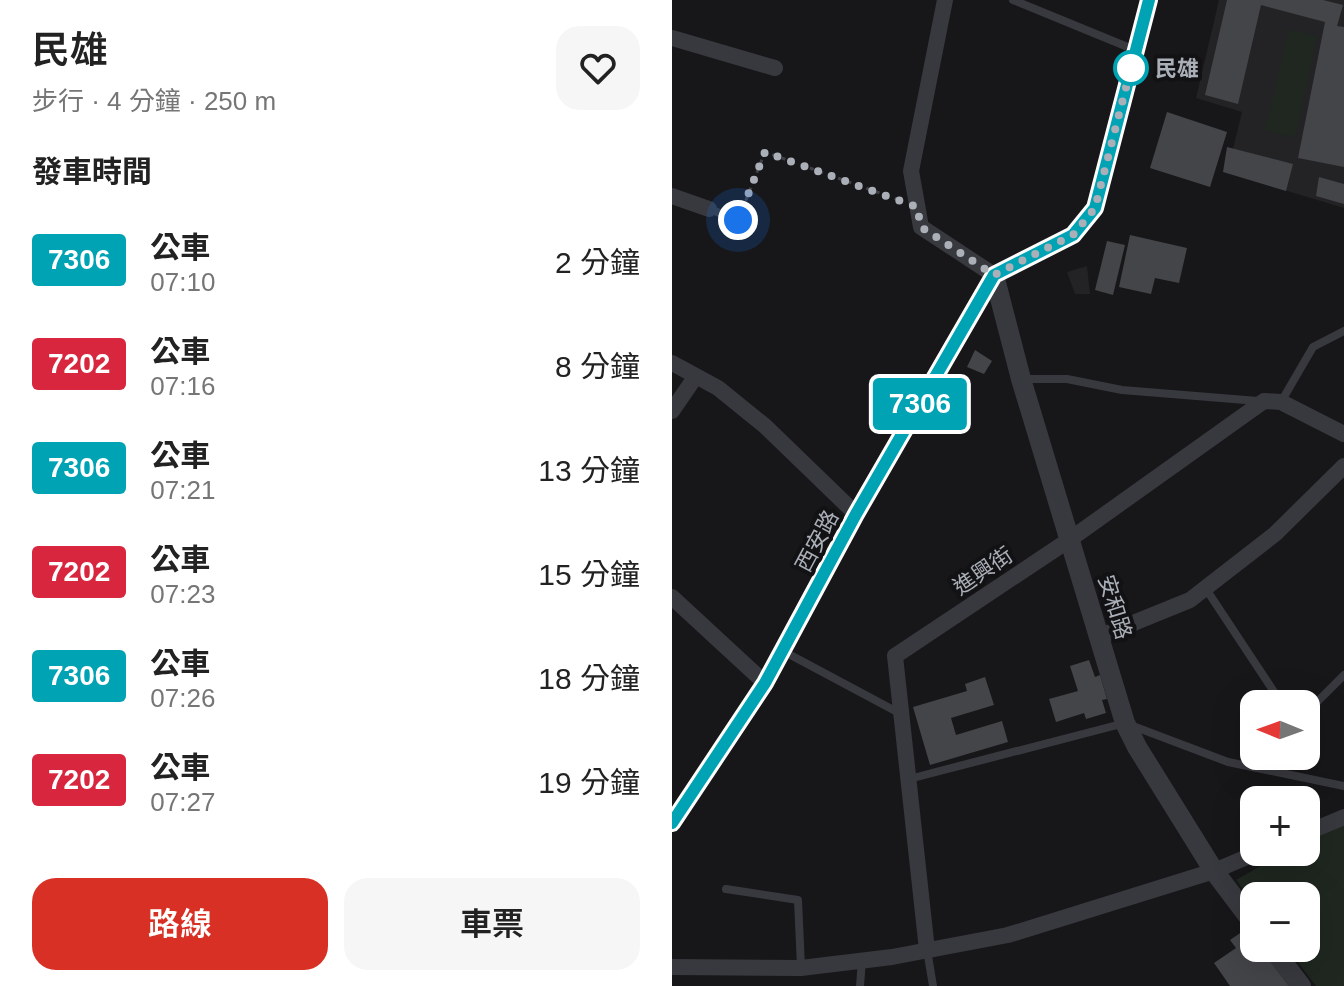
<!DOCTYPE html>
<html lang="zh-TW">
<head>
<meta charset="utf-8">
<style>
  body { margin:0; font-family:Arial,"Noto Sans TC",sans-serif; background:#f6f6f6; color:#222; height:100vh; display:flex; flex-direction:column; font-size:30px; white-space:nowrap }
  * { box-sizing:border-box; margin:0 }
  p { font-size:26px; color:#767676 }
  .icon { flex:none; width:44px; height:44px; fill:none; stroke:currentColor; stroke-width:2; stroke-linecap:round; stroke-linejoin:round }
  .map { position:relative; flex:1; overflow:hidden }
  .sheet { display:flex; flex-direction:column; background:#fff; width:672px }
  .sheet>* { flex:none }
  .badge { padding:0 16px; border-radius:6px; font-size:28px; line-height:52px }
  .needle { width:52px; rotate:271deg }
  .fabs { position:absolute; left:568px; top:690px; display:grid; gap:16px }
  .fabs a { display:grid; place-items:center; width:80px; height:80px; border-radius:16px; background:#fff; box-shadow:0 8px 32px #0002; font-size:40px }
  .you { position:absolute; width:40px; height:40px; margin:-20px; border:6px solid #fff; border-radius:50%; background:#1a73e8; box-shadow:0 0 0 12px #1a73e833 }
  .map>.badge { position:absolute; translate:-50% -50%; box-shadow:0 0 0 4px #fff }
  h2 { padding:0 32px; font-size:30px; line-height:72px }
  .round { display:grid; place-items:center; flex:none; width:84px; height:84px; border-radius:24px; background:#f6f6f6 }
  .overview { display:flex; align-items:center; justify-content:space-between; height:136px; padding:0 32px }
  h1 { font-size:38px; font-weight:600; line-height:60px }
  .primary-button { display:flex; gap:16px; margin-top:auto; padding:16px 32px }
  .primary-button a { flex:1; height:92px; border-radius:24px; background:#d93025; color:#fff; font-size:32px; font-weight:600; line-height:92px; text-align:center }
  .primary-button a+a { background:#f6f6f6; color:#222 }
  ul { padding:0; list-style:none }
  li { display:flex; align-items:center; gap:24px; height:104px; padding:0 32px }
  li div { flex:1 }
  li b { display:block; font-size:30px }
  li em { font-style:normal }
  li .badge { min-width:88px; font-weight:700; text-align:center }
  main { display:flex; flex:1; min-height:0 }
  .map>svg:first-child { display:block }
  .built { fill:#232326 }
  .green { fill:#1f2720 }
  .building { fill:#444549 }
  .lines { fill:none; stroke-linecap:round; stroke-linejoin:round }
  .path { stroke:#3e4045; stroke-width:3; stroke-dasharray:4 6; stroke-linecap:butt }
  .service { stroke:#38393e; stroke-width:8 }
  .minor { stroke:#38393e; stroke-width:16 }
  .tertiary { stroke:#38393e; stroke-width:20 }
  .line-casing { stroke:#fff; stroke-width:18 }
  .line { stroke:#00a3b4; stroke-width:12 }
  .walk { stroke:#aaafb8; stroke-width:8; stroke-dasharray:0 14.4 }
  .stop-dot { fill:#fff; stroke:#00a3b4; stroke-width:4 }
  .labels { text-anchor:middle; dominant-baseline:central; stroke-width:8; stroke-linejoin:round; paint-order:stroke }
  .stop-label { font-size:22px; font-weight:bold; fill:#aaafb8; stroke:#121214; text-anchor:start }
  .street-label { font-size:22px; fill:#aaafb8; stroke:#121214 }
</style>
</head>
<body>
<main>
<section class="sheet">
<div class="overview"><div><h1>民雄</h1><p>步行 · 4 分鐘 · 250 m</p></div><a class="round"><svg class="icon" aria-label="heart" viewBox="0 0 24 24"><path d="M12 20l-8-8c-3-5 5-10 8-4 3-6 11-1 8 4z"/></svg></a></div>
<h2>發車時間</h2>
<ul>
<li><span class="badge" style="background:#00a3b4;color:#fff">7306</span><div><b>公車</b><p>07:10</p></div><em>2 分鐘</em></li>
<li><span class="badge" style="background:#d7263d;color:#fff">7202</span><div><b>公車</b><p>07:16</p></div><em>8 分鐘</em></li>
<li><span class="badge" style="background:#00a3b4;color:#fff">7306</span><div><b>公車</b><p>07:21</p></div><em>13 分鐘</em></li>
<li><span class="badge" style="background:#d7263d;color:#fff">7202</span><div><b>公車</b><p>07:23</p></div><em>15 分鐘</em></li>
<li><span class="badge" style="background:#00a3b4;color:#fff">7306</span><div><b>公車</b><p>07:26</p></div><em>18 分鐘</em></li>
<li><span class="badge" style="background:#d7263d;color:#fff">7202</span><div><b>公車</b><p>07:27</p></div><em>19 分鐘</em></li>
</ul>
<div class="primary-button"><a>路線</a><a>車票</a></div>
</section>
<div class="map">
<svg width="672" height="986" viewBox="0 0 672 986">
  <rect width="100%" height="100%" fill="#171719"/>
  <path class="built" d="M547,0H672V208L555,173L570,112L524,98Z
    M415,266L418,294H403L395,272Z"/>
  <path class="green" d="M617,30L645,35L623,138L593,130Z
    M672,818V986H644L615,948H634V896H582V904L564,880L613,852H634V840Z"/>
  <path class="building" d="M555,0H651L671,5L665,26L672,27V167L626,158L653,22L589,5L566,104L533,95Z
    M495,112L555,132L538,187L478,168Z
    M555,147L621,164L614,191L551,172Z
    M647,177L672,184V204L644,196Z
    M458,235L515,248L507,283L483,278L479,294L447,287Z
    M435,241L453,245L441,295L423,290Z
    M303,350L320,361L312,374L295,367Z
    M417,660L423,677L428,675L435,699L430,700L434,713L414,719L412,713L384,722L377,699L406,691L398,666Z
    M313,677L322,705L279,718L284,735L330,721L336,742L258,765L241,707L295,691L293,684Z
    M580,925L582,928V948H595L622,986H558L542,963L564,948L558,940Z"/>
  <g class="lines">
    <path class="path" d="M70,210L93,152L230,201"/>
    <path class="service" d="M341,0L463,50
      M37,209L66,220
      M350,379H395L450,390L586,401
      M609,402L641,347L672,331
      M534,589L610,704
      M111,651L229,714
      M634,713L672,675
      M237,779L453,723L556,762L672,786
      M54,889L126,900L129,967
      M255,950L261,986
      M188,986L190,960"/>
    <path class="minor" d="M273,0L239,171L249,227L322,275
      M0,38L103,68
      M0,196L37,209
      M322,275L401,235L423,208L477,0
      M0,363L46,388L93,426L184,514
      M0,411L24,376
      M0,597L93,683
      M427,637L518,600L603,534L672,466
      M0,823L93,683L184,514L322,275
      M634,833L672,817
      M255,950L223,656L397,540L592,401L609,402L672,434
      M0,967L129,968L220,957L336,935L542,871L587,852"/>
    <path class="tertiary" d="M322,275L349,379L453,723L465,747L542,871L582,924
      M600,948L629,986"/>
  </g>
  <g class="lines">
    <g class="line-casing">
      <path id="line" d="M0,823L93,683L184,514L322,275L401,235L423,208L477,0"/>
    </g>
    <use href="#line" class="line"/>
    <path class="walk" d="M66,220L93,152L245,207L249,227L322,275L401,235L423,208L459,68"/>
  </g>
  <circle class="stop-dot" cx="459" cy="68" r="16"/>
  <g class="labels">
    <g class="stop-label">
      <text x="483" y="68">民雄</text>
    </g>
    <g class="street-label">
      <text transform="translate(145 541) rotate(-62)">西安路</text>
      <text transform="translate(311 571) rotate(-34)">進興街</text>
      <text transform="translate(443 607) rotate(73)">安和路</text>
    </g>
  </g>
</svg>
<div class="fabs">
<a><svg class="needle" viewBox="-14 -14 28 28"><path d="M0-13l5 13h-10z" fill="#e53935"/><path d="M0 13l5-13h-10z" fill="#767676"/></svg></a>
<a>+</a>
<a>−</a>
</div>
<div class="you" style="left:66px;top:220px"></div>
<b class="badge" style="left:248px;top:404px;background:#00a3b4;color:#fff">7306</b>
</div>
</main>
</body>
</html>
